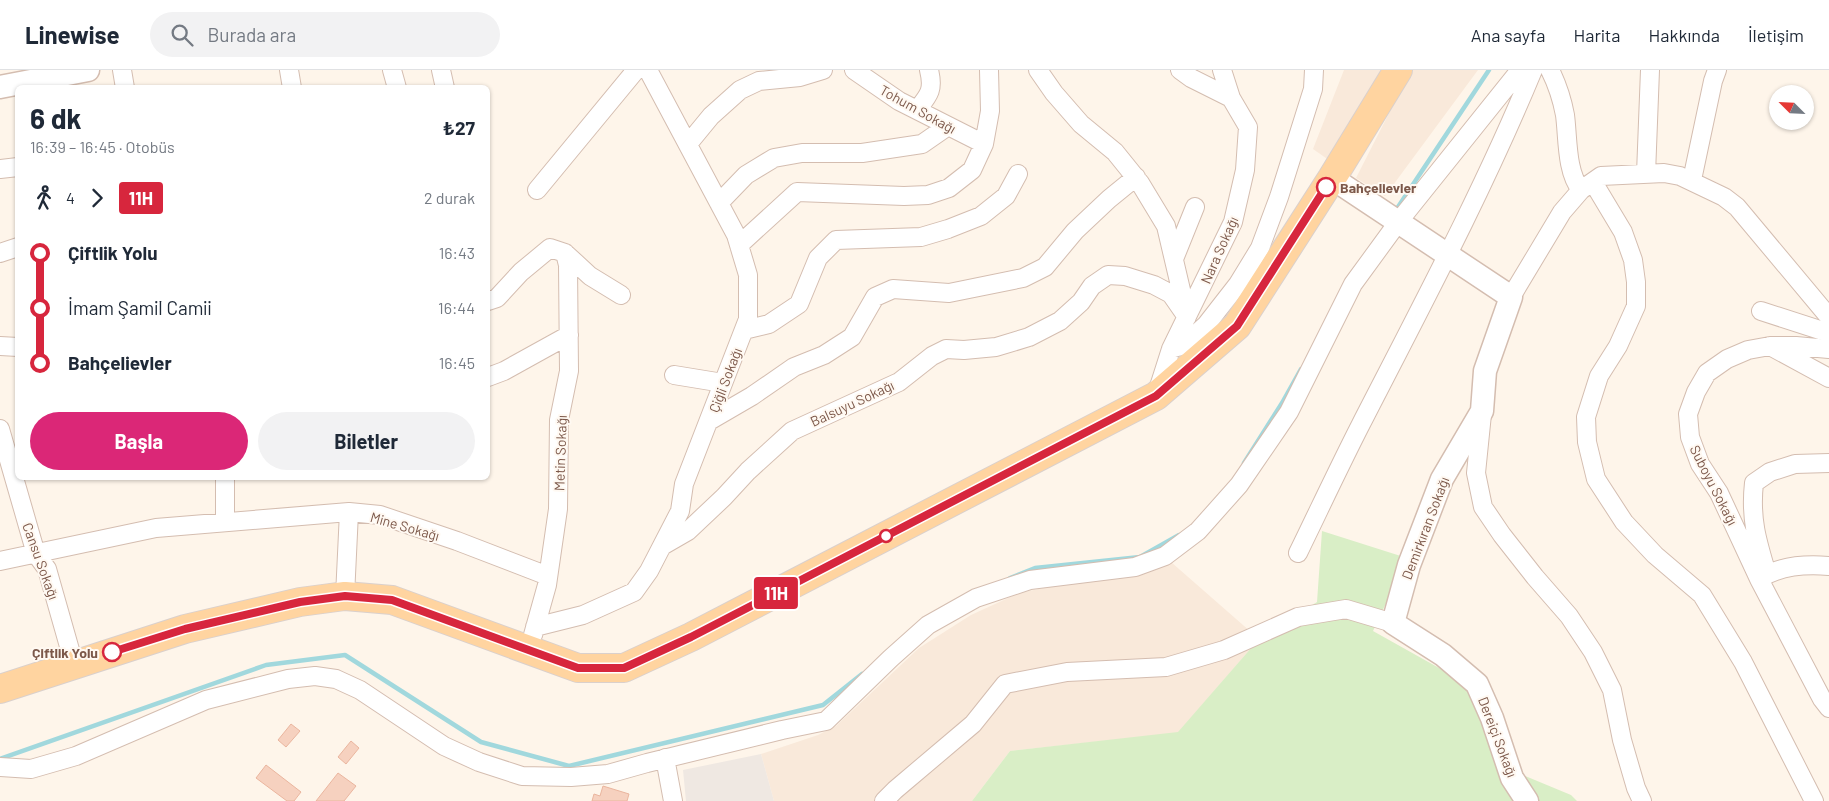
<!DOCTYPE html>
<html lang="tr">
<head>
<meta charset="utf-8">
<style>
  body { margin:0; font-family:Barlow,sans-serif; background:#f2f2f3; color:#1f2937; height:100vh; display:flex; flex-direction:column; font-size:19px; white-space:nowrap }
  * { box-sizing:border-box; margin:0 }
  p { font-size:16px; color:#747a83 }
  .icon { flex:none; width:28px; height:28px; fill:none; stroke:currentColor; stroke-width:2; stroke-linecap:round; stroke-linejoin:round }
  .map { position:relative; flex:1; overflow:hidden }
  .drawer { position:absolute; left:15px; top:15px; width:475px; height:395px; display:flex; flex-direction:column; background:#fff; border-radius:8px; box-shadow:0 1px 4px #0004 }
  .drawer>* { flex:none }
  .badge { padding:0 10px; border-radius:4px; font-size:18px; line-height:32px }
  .needle { width:32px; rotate:294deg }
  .controls { position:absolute; left:1769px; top:15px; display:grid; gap:10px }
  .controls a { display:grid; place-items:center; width:45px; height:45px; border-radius:50%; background:#fff; box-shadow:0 1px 4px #0004; font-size:25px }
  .map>.badge { position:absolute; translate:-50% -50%; box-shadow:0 0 0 2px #fff }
  .legs { display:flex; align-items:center; gap:8px; height:55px; padding:0 15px; font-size:16px }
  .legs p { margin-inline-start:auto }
  .summary { display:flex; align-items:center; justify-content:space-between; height:85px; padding:0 15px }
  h1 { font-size:28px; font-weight:700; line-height:38px }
  .button { display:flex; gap:10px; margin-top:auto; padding:10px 15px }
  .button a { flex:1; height:58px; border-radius:30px; background:#db2777; color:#fff; font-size:20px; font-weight:700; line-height:58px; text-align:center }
  .button a+a { background:#f2f2f3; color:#1f2937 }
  ul { padding:0 15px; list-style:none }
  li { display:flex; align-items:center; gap:18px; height:55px; font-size:19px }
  li i { display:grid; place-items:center; width:8px; height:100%; margin:0 6px; background:currentColor }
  li i::after { content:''; width:12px; height:12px; margin:-6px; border:4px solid; border-radius:50%; background:#fff }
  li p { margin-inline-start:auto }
  li:first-child i { background:linear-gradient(#0000 50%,currentColor 0) }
  li:last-child i { background:linear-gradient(currentColor 50%,#0000 0) }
  header { display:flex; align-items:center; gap:30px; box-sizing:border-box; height:70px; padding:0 25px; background:#fff; border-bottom:1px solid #e0e1e3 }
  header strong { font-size:24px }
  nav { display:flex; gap:28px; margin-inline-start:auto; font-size:18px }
  .search { width:350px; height:45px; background:#f2f2f3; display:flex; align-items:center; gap:12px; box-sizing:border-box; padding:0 18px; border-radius:28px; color:#747a83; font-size:19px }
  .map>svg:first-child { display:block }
  .residential { fill:#f9e9da }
  .industrial { fill:#efe8e2 }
  .green { fill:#d9eec6 }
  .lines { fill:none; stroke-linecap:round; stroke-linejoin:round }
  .stream { stroke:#a1d8dd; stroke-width:4.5 }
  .building { fill:#f6d1bf; stroke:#eab59e }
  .minor-casing { stroke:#d4bdb0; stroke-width:20 }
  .tertiary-casing { stroke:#d4bdb0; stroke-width:25 }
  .primary-casing { stroke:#dad0cc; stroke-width:30 }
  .minor { stroke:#fff; stroke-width:18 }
  .tertiary { stroke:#fff; stroke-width:22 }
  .primary { stroke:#ffd4a0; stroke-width:28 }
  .line-1-casing { stroke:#fff; stroke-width:11 }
  .line-1 { stroke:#d7263d; stroke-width:8 }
  .stop-1-dot { fill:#fff; stroke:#d7263d; stroke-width:2.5 }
  .labels { text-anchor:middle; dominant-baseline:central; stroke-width:4; stroke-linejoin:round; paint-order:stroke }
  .street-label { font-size:14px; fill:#7c584a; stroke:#fff9f2 }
  .stop-label { font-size:14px; font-weight:bold; fill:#7c584a; stroke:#fff9f2; text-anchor:start }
</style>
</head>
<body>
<header>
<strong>Linewise</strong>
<div class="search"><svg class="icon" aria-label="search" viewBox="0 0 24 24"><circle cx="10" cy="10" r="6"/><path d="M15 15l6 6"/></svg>Burada ara</div>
<nav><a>Ana sayfa</a><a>Harita</a><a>Hakkında</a><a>İletişim</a></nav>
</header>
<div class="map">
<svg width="1829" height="731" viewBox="0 0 1829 731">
  <rect width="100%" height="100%" fill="#fef5ea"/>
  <path class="residential" d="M1344,0H1389L1333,93L1313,79Z
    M1411,0H1478L1385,126L1356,108Z
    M1171,492L1259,569L1178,663L1010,681L972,731H774L761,684L818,665L836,656L919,578L971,545L1019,523Z"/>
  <path class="industrial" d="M761,684L774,731H686L683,700Z"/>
  <path class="green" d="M1322,461L1407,488L1373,561L1473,617L1496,694L1571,725L1577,731H972L1010,681L1178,662L1259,569L1317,532Z"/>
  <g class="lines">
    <path class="stream" d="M1394,143L1489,0
      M1244,393L1282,333L1301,299
      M1010,508L1035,498L1140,487L1179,465
      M0,689L266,595L345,585L481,672L569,696L823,635L862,604"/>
  </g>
  <path class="building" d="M291,654L300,661L286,677L278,670Z
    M351,671L359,678L346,694L338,687Z
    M266,695L301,722L294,731H287L256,708Z
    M338,703L356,716L344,731H316Z
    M603,716L629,724L627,731H592L594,724L600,726Z"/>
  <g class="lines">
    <g class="minor-casing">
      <path id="minor" d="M122,0L125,18
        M289,0L292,18
        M392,0L397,18
        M441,0L445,18
        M854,0L899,31L984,74
        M1038,0L1054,23L1081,54L1115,82L1140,113L1166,156L1185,237
        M1222,0L1231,28
        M1550,0C1557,14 1562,29 1565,45C1568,67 1566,102 1581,120
        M917,40C929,25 934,20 929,0
        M688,74L711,46L740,20L759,11L800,7L823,0
        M0,99L18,97
        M1646,104L1650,0
        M1692,110L1713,11L1717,0
        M1593,112L1623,162L1633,190L1636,212V236L1618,276L1599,306L1586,347L1587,372L1596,409L1624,452L1655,485L1702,525L1743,592L1814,731
        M537,120L636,0
        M719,133L746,105L774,88L802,83H862L922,74L948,56
        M739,175L797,122L904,126L928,125L949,118L972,100L984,74L990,41L989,0
        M0,183L18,177
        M565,183L590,206L621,225
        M1174,189L1195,137
        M1511,227L1562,142L1581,120L1601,106L1664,103L1680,106L1724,127L1737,137L1829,247
        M488,231L497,228L521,202L550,178L565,183L568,195L569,301L559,350L558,439L547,515L533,565
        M1761,241L1829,263
        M744,260L769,254L799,234L818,188L836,170L921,167L948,159L981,146L1006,126L1018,104
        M0,276L18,277
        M1770,276L1829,308
        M1171,279L1184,275L1206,255L1238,214L1260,178L1279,127L1313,19L1314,0
        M1829,279L1796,276H1770L1748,280L1727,289L1707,303L1696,322L1688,344L1690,367L1700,394L1719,423L1759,509L1822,629L1829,638
        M674,305L723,313
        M488,307L504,301L569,265
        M1157,323L1171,279L1233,152L1245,100L1248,57L1231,28L1191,8L1180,0
        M1482,344L1476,403L1483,437L1502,465L1535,507L1569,546L1593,582L1612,620L1622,670L1636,718L1642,731
        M709,351L752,326L794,297L824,285L852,267L875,227L893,219L949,223L1023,208L1045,197L1075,161L1109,129L1136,107
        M0,359L36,484L47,499L74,594
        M225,408V452
        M662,476L688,461L724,427L748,401L792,361L899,312L932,286L946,279L964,280L996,277L1029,267L1060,251L1081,232L1092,216L1108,205L1125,206L1154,215L1171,224L1187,247
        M1298,483C1319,440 1339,397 1361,354C1421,237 1483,121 1533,0
        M0,491L156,458L349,442L380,445L457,471L548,506
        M1767,504C1757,471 1750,448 1754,413L1770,402L1795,394L1829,393
        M1759,509C1779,496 1806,494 1829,496
        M345,526L349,442
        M535,557L583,545L634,522L649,501L680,441L684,414L748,249V205L736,165L648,0
        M665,688L673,731
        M0,697L31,699L76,686L206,630L288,609L315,606L336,609L360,620L444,676L479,692L522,706L571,707L608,704L647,693L782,660L826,651L891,588L928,555L976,528L1030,510L1135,497L1165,486L1198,461L1239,415L1289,342L1353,214L1399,151L1520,0
        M884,731L895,720L973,654L1005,614L1067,602L1166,597L1224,580L1298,547L1346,539L1393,553"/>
    </g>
    <g class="tertiary-casing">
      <path id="tertiary" d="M0,17L88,0
        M1332,108L1511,227L1485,301L1482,341L1442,409L1409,495L1393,553L1443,585L1477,614L1492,648L1512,708L1527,731"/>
    </g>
    <g class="primary-casing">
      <path id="primary" d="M0,619L185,559L300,532L345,526L392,530L578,598H624L691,567L1156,326L1237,256L1332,108L1398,0"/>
    </g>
    <use href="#minor" class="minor"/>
    <use href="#tertiary" class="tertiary"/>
    <use href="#primary" class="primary"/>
  </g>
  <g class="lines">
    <g class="line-1-casing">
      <path id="line-1" d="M112,582L185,559L300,532L345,526L392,530L578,598H624L691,567L1156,326L1237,256L1326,117"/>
    </g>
    <use href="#line-1" class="line-1"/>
  </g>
  <g class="stop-1-dot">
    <circle cx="1326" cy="117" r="9"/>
    <circle cx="886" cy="466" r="6"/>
    <circle cx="112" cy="582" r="9"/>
  </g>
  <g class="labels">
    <g class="street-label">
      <text transform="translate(918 39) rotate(29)">Tohum Sokağı</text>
      <text transform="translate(1219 180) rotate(-66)">Nara Sokağı</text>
      <text transform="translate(725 310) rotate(-69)">Çiğli Sokağı</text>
      <text transform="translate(852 333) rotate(-25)">Balsuyu Sokağı</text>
      <text transform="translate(560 383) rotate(-88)">Metin Sokağı</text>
      <text transform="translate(1714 415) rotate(63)">Suboyu Sokağı</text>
      <text transform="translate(405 456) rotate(16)">Mine Sokağı</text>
      <text transform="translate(1425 458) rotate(-69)">Demirkıran Sokağı</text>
      <text transform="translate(41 491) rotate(70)">Cansu Sokağı</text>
      <text transform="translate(1498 667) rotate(69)">Dereiçi Sokağı</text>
    </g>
    <g class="stop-label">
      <text x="1340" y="117">Bahçelievler</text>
      <text x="98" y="582" text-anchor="end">Çiftlik Yolu</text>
    </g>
  </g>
</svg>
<div class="controls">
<a><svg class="needle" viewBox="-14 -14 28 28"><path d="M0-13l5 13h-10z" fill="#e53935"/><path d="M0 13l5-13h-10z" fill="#747a83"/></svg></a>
</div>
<b class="badge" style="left:776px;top:523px;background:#d7263d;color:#fff">11H</b>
<section class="drawer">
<div class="summary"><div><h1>6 dk</h1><p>16:39 – 16:45 · Otobüs</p></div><b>₺27</b></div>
<div class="legs"><svg class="icon" aria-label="walk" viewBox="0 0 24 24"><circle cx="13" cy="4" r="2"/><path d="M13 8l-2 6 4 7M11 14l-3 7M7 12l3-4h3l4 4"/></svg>4<svg class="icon" aria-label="forward" viewBox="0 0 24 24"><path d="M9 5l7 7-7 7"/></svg><b class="badge" style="background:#d7263d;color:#fff">11H</b><p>2 durak</p></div>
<ul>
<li><i style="color:#d7263d"></i><b>Çiftlik Yolu</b><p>16:43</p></li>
<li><i style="color:#d7263d"></i><span>İmam Şamil Camii</span><p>16:44</p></li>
<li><i style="color:#d7263d"></i><b>Bahçelievler</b><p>16:45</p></li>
</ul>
<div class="button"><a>Başla</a><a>Biletler</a></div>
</section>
</div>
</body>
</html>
